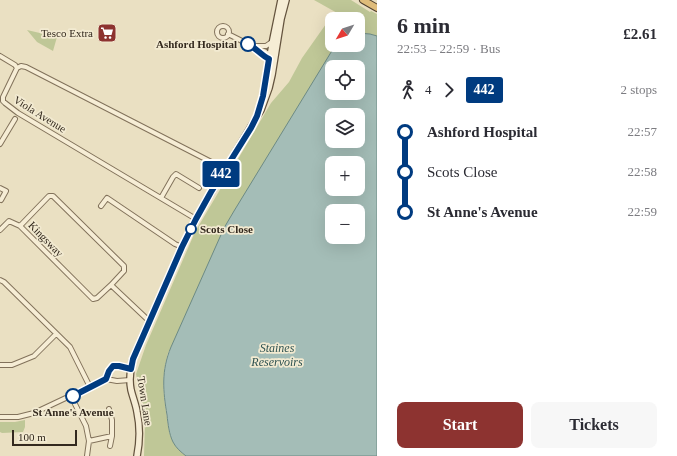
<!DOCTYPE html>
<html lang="en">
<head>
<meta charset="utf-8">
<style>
  body { margin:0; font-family:"Times New Roman",serif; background:#f7f7f7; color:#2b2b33; height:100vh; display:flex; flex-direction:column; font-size:15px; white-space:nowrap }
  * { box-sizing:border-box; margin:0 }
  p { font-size:13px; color:#7c7c81 }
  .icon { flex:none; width:22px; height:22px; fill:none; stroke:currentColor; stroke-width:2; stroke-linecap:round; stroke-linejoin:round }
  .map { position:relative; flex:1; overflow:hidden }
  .drawer { display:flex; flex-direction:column; background:#fff; width:300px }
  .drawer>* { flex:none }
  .badge { padding:0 8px; border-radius:3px; font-size:14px; line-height:26px }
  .needle { width:26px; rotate:231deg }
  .buttons { position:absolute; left:325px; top:12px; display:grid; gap:8px }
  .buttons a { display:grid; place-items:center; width:40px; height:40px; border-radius:8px; background:#fff; box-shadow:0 4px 16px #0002; font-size:20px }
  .scale { position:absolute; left:12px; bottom:10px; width:65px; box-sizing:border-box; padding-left:4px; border:2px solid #33291e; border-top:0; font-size:11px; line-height:14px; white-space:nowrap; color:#33291e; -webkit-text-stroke:3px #f2ead1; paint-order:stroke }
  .map>.badge { position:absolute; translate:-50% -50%; box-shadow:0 0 0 2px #fff }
  .legs { display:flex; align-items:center; gap:6px; height:44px; padding:0 20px; font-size:13px }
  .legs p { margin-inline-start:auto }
  .head { display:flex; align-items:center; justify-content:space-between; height:68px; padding:0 20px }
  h1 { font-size:22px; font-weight:700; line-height:30px }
  .cta { display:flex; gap:8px; margin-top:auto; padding:8px 20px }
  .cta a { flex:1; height:46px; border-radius:8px; background:#8d3330; color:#fff; font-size:16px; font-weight:700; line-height:46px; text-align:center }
  .cta a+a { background:#f7f7f7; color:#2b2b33 }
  ul { padding:0 20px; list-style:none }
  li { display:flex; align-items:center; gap:14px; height:40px; font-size:15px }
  li i { display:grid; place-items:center; width:6px; height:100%; margin:0 5px; background:currentColor }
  li i::after { content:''; width:10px; height:10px; margin:-5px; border:3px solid; border-radius:50%; background:#fff }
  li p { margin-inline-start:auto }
  li:first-child i { background:linear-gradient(#0000 50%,currentColor 0) }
  li:last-child i { background:linear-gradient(currentColor 50%,#0000 0) }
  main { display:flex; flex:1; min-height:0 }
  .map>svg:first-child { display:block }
  .green { fill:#bfc797 }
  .water { fill:#a4bdb7; stroke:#6c8a84; fill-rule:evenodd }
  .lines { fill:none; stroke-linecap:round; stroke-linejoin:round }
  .minor-casing { stroke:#82725b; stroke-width:6 }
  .secondary-casing { stroke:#64533e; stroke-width:8 }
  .trunk-casing { stroke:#50402f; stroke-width:8 }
  .minor { stroke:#f6edd5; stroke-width:4 }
  .secondary { stroke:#f6edd5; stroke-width:5.5 }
  .trunk { stroke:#dfbc7a; stroke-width:6 }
  .line-1-casing { stroke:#fff; stroke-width:9 }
  .line-1 { stroke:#003b80; stroke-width:6 }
  .stop-1-dot { fill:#fff; stroke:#003b80; stroke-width:2 }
  .labels { text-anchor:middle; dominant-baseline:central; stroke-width:3.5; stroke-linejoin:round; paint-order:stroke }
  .poi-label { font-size:11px; fill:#33291e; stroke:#f2ead1; text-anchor:end }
  .stop-label { font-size:11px; font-weight:bold; fill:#33291e; stroke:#f2ead1; text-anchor:end }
  .street-label { font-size:11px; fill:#33291e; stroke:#f2ead1 }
  .water-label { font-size:12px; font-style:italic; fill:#2e5251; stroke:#f2ead1 }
</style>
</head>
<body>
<main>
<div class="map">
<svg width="377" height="456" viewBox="0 0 377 456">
  <rect width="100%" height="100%" fill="#eae0c2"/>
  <path class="green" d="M314,0H351L370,12L371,11L377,14V36L370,34L358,33V19H332V45H336L305,96L168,353C161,377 163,393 167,418C168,426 169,435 173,442C176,448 181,452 186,456H144L145,423L136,374L146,345L195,232L271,103L289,82L302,58L326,24L339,14Z
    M27,30L57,37L53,51L37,42Z
    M25,420V427L23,432L2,433L0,432V422H15Z"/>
  <path class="water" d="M358,33L370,34L377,36V456H186C181,452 176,448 173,442C169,434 168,424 167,415C163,391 161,371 171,347L224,228L234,211L333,49L336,45H358ZM332,67H358V93H332ZM332,115H358V141H332ZM332,163H358V189H332ZM332,211H358V237H332Z"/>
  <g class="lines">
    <g class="minor-casing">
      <path id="minor" d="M217 32a6 6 0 1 1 12 0a6 6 0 1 1-12 0Z
        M228,34L252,46L264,51L271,56
        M254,46H266L272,42
        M254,48L264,57L272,59
        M0,56L15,65L17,68
        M0,144L15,119
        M0,188L6,191L1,200
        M161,198L173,177L176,174L199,188
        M101,206L107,198L175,244L182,247
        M196,219L18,113L5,103L3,101V97L17,68L21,66L26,67L225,169
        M0,230L9,221L20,226
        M0,280L4,282L70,347L90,387
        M111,285L97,298L93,299L20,226L49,196H53L124,266V271L111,285L146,318L150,320
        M0,365H12L34,356L56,334
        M106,379L109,371L113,366H119L131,369
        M71,396L86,426L89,441L87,456
        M0,417H18L34,413L106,379L117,381L130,380
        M89,441L112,436V420L109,409
        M110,446L112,436"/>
    </g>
    <g class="secondary-casing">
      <path id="secondary" d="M263,97L273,39L281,0
        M137,456C140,441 140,426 137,412C136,405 133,398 131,390C129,380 130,370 133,359L182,247L203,206L261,110L269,88L272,75L281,19L286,0"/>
    </g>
    <g class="trunk-casing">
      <path id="trunk" d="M363,0L377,8"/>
    </g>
    <use href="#minor" class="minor"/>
    <use href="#secondary" class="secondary"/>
    <use href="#trunk" class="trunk"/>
  </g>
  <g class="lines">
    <g class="line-1-casing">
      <path id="line-1" d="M73,396L106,379L109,371L113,366H119L131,369L133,359L144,334L182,247L196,219L211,192L251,128L257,116L263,96L269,59C261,55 256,48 248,44"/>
    </g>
    <use href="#line-1" class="line-1"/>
  </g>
  <defs>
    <g id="supermarket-square" transform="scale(1)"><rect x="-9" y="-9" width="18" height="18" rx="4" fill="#8d3330" stroke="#f2ead1"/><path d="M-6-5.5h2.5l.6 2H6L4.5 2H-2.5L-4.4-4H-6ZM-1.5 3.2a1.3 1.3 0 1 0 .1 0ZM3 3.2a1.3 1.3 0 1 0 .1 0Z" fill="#fff"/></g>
  </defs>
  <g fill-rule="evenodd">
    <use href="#supermarket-square" x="107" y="33"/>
  </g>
  <g class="stop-1-dot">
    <circle cx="248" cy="44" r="7"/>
    <circle cx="191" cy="229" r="5"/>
    <circle cx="73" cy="396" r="7"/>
  </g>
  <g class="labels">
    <g class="poi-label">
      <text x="93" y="33">Tesco Extra</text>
    </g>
    <g class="stop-label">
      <text x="237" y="44">Ashford Hospital</text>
      <text x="200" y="229" text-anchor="start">Scots Close</text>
      <text x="73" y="412" text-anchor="middle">St Anne's Avenue</text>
    </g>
    <g class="street-label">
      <text transform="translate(40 114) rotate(32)">Viola Avenue</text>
      <text transform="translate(46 239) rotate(46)">Kingsway</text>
      <text transform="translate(145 401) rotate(81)">Town Lane</text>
    </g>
    <g class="water-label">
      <text x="277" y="348">Staines<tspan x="277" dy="14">Reservoirs</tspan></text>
    </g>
  </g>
</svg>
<div class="buttons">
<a><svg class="needle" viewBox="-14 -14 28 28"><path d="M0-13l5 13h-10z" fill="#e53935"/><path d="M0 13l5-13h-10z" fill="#7c7c81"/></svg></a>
<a><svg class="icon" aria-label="locate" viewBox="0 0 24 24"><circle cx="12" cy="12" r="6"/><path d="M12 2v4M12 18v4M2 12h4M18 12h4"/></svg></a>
<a><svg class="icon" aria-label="layers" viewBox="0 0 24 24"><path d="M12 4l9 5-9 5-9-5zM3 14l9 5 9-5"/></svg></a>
<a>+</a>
<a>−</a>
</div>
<div class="scale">100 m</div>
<b class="badge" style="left:221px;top:174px;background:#003b80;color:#fff">442</b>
</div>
<section class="drawer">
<div class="head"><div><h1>6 min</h1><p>22:53 – 22:59 · Bus</p></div><b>£2.61</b></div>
<div class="legs"><svg class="icon" aria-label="walk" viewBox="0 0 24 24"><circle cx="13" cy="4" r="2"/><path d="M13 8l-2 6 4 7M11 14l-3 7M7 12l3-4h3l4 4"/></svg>4<svg class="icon" aria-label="forward" viewBox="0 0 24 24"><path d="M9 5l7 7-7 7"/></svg><b class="badge" style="background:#003b80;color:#fff">442</b><p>2 stops</p></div>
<ul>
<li><i style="color:#003b80"></i><b>Ashford Hospital</b><p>22:57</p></li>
<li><i style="color:#003b80"></i><span>Scots Close</span><p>22:58</p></li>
<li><i style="color:#003b80"></i><b>St Anne's Avenue</b><p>22:59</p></li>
</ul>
<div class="cta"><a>Start</a><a>Tickets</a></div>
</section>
</main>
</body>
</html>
